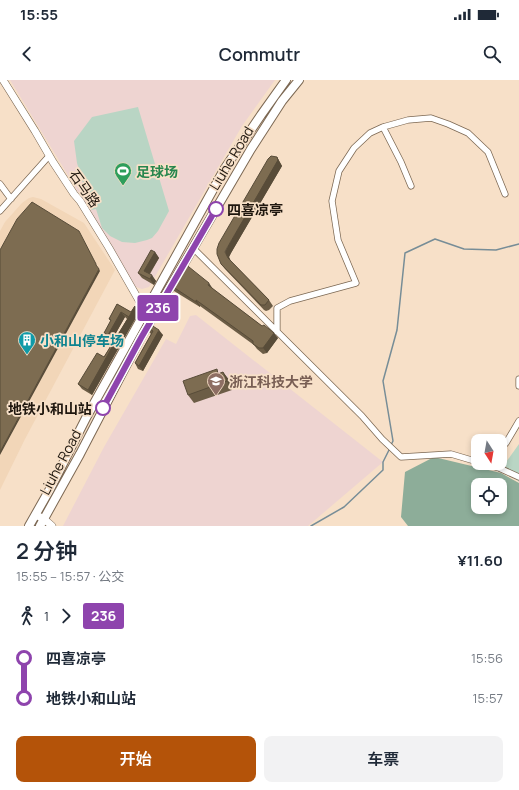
<!DOCTYPE html>
<html lang="zh">
<head>
<meta charset="utf-8">
<style>
  body { margin:0; font-family:Manrope,"Noto Sans SC",sans-serif; background:#f2f2f3; color:#1f2937; height:100vh; display:flex; flex-direction:column; font-size:15px; white-space:nowrap }
  * { box-sizing:border-box; margin:0 }
  p { font-size:13px; color:#747a83 }
  .icon { flex:none; width:22px; height:22px; fill:none; stroke:currentColor; stroke-width:2; stroke-linecap:round; stroke-linejoin:round }
  .map { position:relative; height:446px; overflow:hidden }
  .sheet { display:flex; flex-direction:column; background:#fff; flex:1 }
  .sheet>* { flex:none }
  .badge { padding:0 8px; border-radius:3px; font-size:14px; line-height:26px }
  .needle { width:26px; rotate:169deg }
  .controls { position:absolute; left:471px; top:354px; display:grid; gap:8px }
  .controls a { display:grid; place-items:center; width:36px; height:36px; border-radius:8px; background:#fff; box-shadow:0 2px 6px #0003; font-size:20px }
  .map>.badge { position:absolute; translate:-50% -50%; box-shadow:0 0 0 2px #fff }
  .legs { display:flex; align-items:center; gap:6px; height:44px; padding:0 16px; font-size:13px }
  .legs p { margin-inline-start:auto }
  .summary { display:flex; align-items:center; justify-content:space-between; height:68px; padding:0 16px }
  h1 { font-size:22px; font-weight:600; line-height:30px }
  .action { display:flex; gap:8px; margin-top:auto; padding:8px 16px }
  .action a { flex:1; height:46px; border-radius:8px; background:#b45309; color:#fff; font-size:16px; font-weight:600; line-height:46px; text-align:center }
  .action a+a { background:#f2f2f3; color:#1f2937 }
  ul { padding:0 16px; list-style:none }
  li { display:flex; align-items:center; gap:14px; height:40px; font-size:15px }
  li i { display:grid; place-items:center; width:6px; height:100%; margin:0 5px; background:currentColor }
  li i::after { content:''; width:10px; height:10px; margin:-5px; border:3px solid; border-radius:50%; background:#fff }
  li p { margin-inline-start:auto }
  li:first-child i { background:linear-gradient(#0000 50%,currentColor 0) }
  li:last-child i { background:linear-gradient(currentColor 50%,#0000 0) }
  .status { display:flex; justify-content:space-between; align-items:center; height:28px; padding:0 20px; background:#fff; direction:ltr }
  .status svg { height:11px; fill:currentColor }
  header { display:flex; justify-content:space-between; align-items:center; height:52px; padding:0 16px; background:#fff; font-size:18px; font-weight:600 }
  .map>svg:first-child { display:block }
  .built { fill:#f2d6b8 }
  .education { fill:#eed4d1 }
  .green { fill:#b9d5c4 }
  .forest { fill:#8dad99; fill-rule:evenodd }
  .lines { fill:none; stroke-linecap:round; stroke-linejoin:round }
  .stream { stroke:#778d97; stroke-width:1.5 }
  .minor-casing { stroke:#7c6853; stroke-width:7 }
  .tertiary-casing { stroke:#7c6853; stroke-width:8 }
  .secondary-casing { stroke:#7c6853; stroke-width:10 }
  .minor { stroke:#fff; stroke-width:5.5 }
  .tertiary { stroke:#fff; stroke-width:7 }
  .secondary { stroke:#fff; stroke-width:8 }
  .wall { fill:#6c5d46 }
  .shaded-wall { fill:#584c39 }
  .building { fill:#7d6c51; stroke:#584c39 }
  .line-1-casing { stroke:#fff; stroke-width:9 }
  .line-1 { stroke:#8e44ad; stroke-width:6 }
  .stop-1-dot { fill:#fff; stroke:#8e44ad; stroke-width:2 }
  .labels { text-anchor:middle; dominant-baseline:central; stroke-width:3.5; stroke-linejoin:round; paint-order:stroke }
  .street-label { font-size:14px; fill:#1e160e; stroke:#f7e0c8 }
  .leisure-label { font-size:14px; font-weight:bold; fill:#27864d; stroke:#f7e0c8; text-anchor:start }
  .stop-label { font-size:14px; font-weight:bold; fill:#1e160e; stroke:#f7e0c8; text-anchor:start }
  .culture-label { font-size:14px; font-weight:bold; fill:#0d838f; stroke:#f7e0c8; text-anchor:start }
  .education-label { font-size:14px; font-weight:bold; fill:#785e54; stroke:#f7e0c8; text-anchor:start }
</style>
</head>
<body>
<div class="status"><b>15:55</b><svg viewBox="0 0 49 12"><path d="M0 12V9h3v3zM5 12V6h3v6zM10 12V3h3v9zM15 12V0h3v12zM26 1h20v11H26zM47 4h2v5h-2z"/></svg></div>
<header><svg class="icon" aria-label="back" viewBox="0 0 24 24"><path d="M15 5l-7 7 7 7"/></svg>Commutr<svg class="icon" aria-label="search" viewBox="0 0 24 24"><circle cx="10" cy="10" r="6"/><path d="M15 15l6 6"/></svg></header>
<div class="map">
<svg width="519" height="446" viewBox="0 0 519 446">
  <rect width="100%" height="100%" fill="#f7e0c8"/>
  <path class="built" d="M33,117L41,119L84,143L115,190L25,359L0,410V151L5,142L22,123L29,118Z"/>
  <path class="education" d="M10,0H275L242,46L149,207L142,209L136,207Z
    M196,235L383,382L308,446H63L104,367L166,259L176,264L190,236Z"/>
  <path class="green" d="M138,27L169,131L158,151L152,158L147,160L135,163L122,162L110,156L102,148L96,129L91,130L77,83L74,61L92,37Z
    M519,364V402L504,385Z"/>
  <path class="forest" d="M434,377L501,393L519,403V446H408L401,437L405,392ZM478,405H500V427H478Z"/>
  <g class="lines">
    <path class="stream" d="M391,365L393,361L383,301L397,250L405,173L435,159L464,169L496,170L519,164
      M311,446L344,427L383,390V382L390,368"/>
    <g class="minor-casing">
      <path id="minor" d="M383,47L401,82L411,106
        M0,104L11,119
        M0,131L49,76
        M193,168L362,336L382,359L401,377L451,374L478,382
        M277,252V228L290,221L356,203L338,160L332,121L339,91L354,68L370,53L383,47L408,40L431,38L448,44L468,53L488,72L505,114
        M519,299V306
        M500,369L506,363L519,341
        M482,383L499,388L519,397"/>
    </g>
    <g class="tertiary-casing">
      <path id="tertiary" d="M3,0L35,51L53,82L74,114L80,121L109,168L145,231
        M36,435L44,439L52,446"/>
    </g>
    <g class="secondary-casing">
      <path id="secondary" d="M29,446L50,409L87,336L225,88L261,35L286,0
        M40,446L80,374L141,257L251,69L282,21L299,0"/>
    </g>
    <use href="#minor" class="minor"/>
    <use href="#tertiary" class="tertiary"/>
    <use href="#secondary" class="secondary"/>
  </g>
  <path class="wall" d="M277,77L282,86L231,173L229,177L230,180L269,220L273,226L269,230L266,231L264,230L225,189L221,184Z
    M155,172L159,178L150,194L156,201L154,205L142,198L138,193Z
    M170,205L213,209L278,258L267,273L263,274L257,269L254,265L200,226V227L174,211Z
    M117,224L131,232L135,226L139,232L92,315L82,309L78,304L104,277L127,239L125,237L112,260L108,258L104,253L111,241L109,239Z
    M146,247L163,255L143,291L138,289L135,283L151,254L150,253Z
    M223,292L229,300L232,310L194,323L188,315L220,293Z"/>
  <path class="shaded-wall" d="M277,77L282,86L231,173L229,177L232,183L228,178L225,172L227,168Z
    M155,172L159,178L148,196L144,191Z
    M99,189L100,191L0,375V372Z
    M152,195L156,201L154,205L150,199Z
    M209,203L213,209L212,211L208,205Z
    M196,220L200,226V227L196,222Z
    M135,226L139,232L92,315L88,310Z
    M121,232L125,237L112,260L108,255Z
    M159,250L163,255L143,291L139,286Z
    M274,253L278,258L267,273L263,268Z
    M223,292L229,300L232,310L227,301Z"/>
  <path class="building" d="M271,76L277,77L278,80L227,168L225,172L228,178L269,220L265,225H261L221,184L217,174V169L219,163L268,79Z
    M32,122L79,151L96,184V185L99,189L0,372V170L17,139Z
    M151,170L155,172L144,191L152,195L150,199L138,193Z
    M184,183L209,203L208,205L262,246L264,245L274,253L263,268H259L253,264V261L196,220V222L170,205Z
    M117,224L131,232L135,226L88,310L78,304L97,273L104,277L129,237L121,232L108,255L104,253L111,240L109,239Z
    M148,243L159,250L139,286L135,283L153,251L146,247Z
    M217,289L218,294L223,292L227,301L188,315L183,301Z"/>
  <g class="lines">
    <g class="line-1-casing">
      <path id="line-1" d="M103,328L141,258L216,129"/>
    </g>
    <use href="#line-1" class="line-1"/>
  </g>
  <defs>
    <g id="stadium-pin" transform="scale(0.9)"><path d="M0 17L-7.5 6A9.5 9.5 0 1 1 7.5 6Z" fill="#2e9e5b" stroke="#f7e0c8"/><path d="M0-5a6.5 5 0 1 0 0 10a6.5 5 0 1 0 0-10ZM-3.5-1.8h7v3.6h-7Z" fill="#fff"/></g>
    <g id="building-pin" transform="scale(0.9)"><path d="M0 17L-7.5 6A9.5 9.5 0 1 1 7.5 6Z" fill="#0f9aa8" stroke="#f7e0c8"/><path d="M-4-6H4V6H1V3H-1V6H-4ZM-2.5-4.3h1.7v1.8h-1.7ZM.8-4.3h1.7v1.8H.8ZM-2.5-1h1.7V.8h-1.7ZM.8-1h1.7V.8H.8Z" fill="#fff"/></g>
    <g id="university-pin" transform="scale(0.9)"><path d="M0 17L-7.5 6A9.5 9.5 0 1 1 7.5 6Z" fill="#8d6e63" stroke="#f7e0c8"/><path d="M0-5L7-2L0 1L-7-2ZM-4 1L0 2.5L4 1V4Q0 6-4 4Z" fill="#fff"/></g>
  </defs>
  <g fill-rule="evenodd">
    <use href="#stadium-pin" x="123" y="91"/>
    <use href="#building-pin" x="27" y="260"/>
    <use href="#university-pin" x="216" y="301"/>
  </g>
  <g class="stop-1-dot">
    <circle cx="216" cy="129" r="7"/>
    <circle cx="103" cy="328" r="7"/>
  </g>
  <g class="labels">
    <g class="street-label">
      <text transform="translate(231 78) rotate(-59)">Liuhe Road</text>
      <text transform="translate(85 108) rotate(55)">石马路</text>
      <text transform="translate(60 382) rotate(-62)">Liuhe Road</text>
    </g>
    <g class="leisure-label">
      <text x="136" y="91">足球场</text>
    </g>
    <g class="stop-label">
      <text x="227" y="129">四喜凉亭</text>
      <text x="92" y="328" text-anchor="end">地铁小和山站</text>
    </g>
    <g class="culture-label">
      <text x="40" y="260">小和山停车场</text>
    </g>
    <g class="education-label">
      <text x="229" y="301">浙江科技大学</text>
    </g>
  </g>
</svg>
<div class="controls">
<a><svg class="needle" viewBox="-14 -14 28 28"><path d="M0-13l5 13h-10z" fill="#e53935"/><path d="M0 13l5-13h-10z" fill="#747a83"/></svg></a>
<a><svg class="icon" aria-label="locate" viewBox="0 0 24 24"><circle cx="12" cy="12" r="6"/><path d="M12 2v4M12 18v4M2 12h4M18 12h4"/></svg></a>
</div>
<b class="badge" style="left:158px;top:228px;background:#8e44ad;color:#fff">236</b>
</div>
<section class="sheet">
<div class="summary"><div><h1>2 分钟</h1><p>15:55 – 15:57 · 公交</p></div><b>¥11.60</b></div>
<div class="legs"><svg class="icon" aria-label="walk" viewBox="0 0 24 24"><circle cx="13" cy="4" r="2"/><path d="M13 8l-2 6 4 7M11 14l-3 7M7 12l3-4h3l4 4"/></svg>1<svg class="icon" aria-label="forward" viewBox="0 0 24 24"><path d="M9 5l7 7-7 7"/></svg><b class="badge" style="background:#8e44ad;color:#fff">236</b></div>
<ul>
<li><i style="color:#8e44ad"></i><b>四喜凉亭</b><p>15:56</p></li>
<li><i style="color:#8e44ad"></i><b>地铁小和山站</b><p>15:57</p></li>
</ul>
<div class="action"><a>开始</a><a>车票</a></div>
</section>
</body>
</html>
